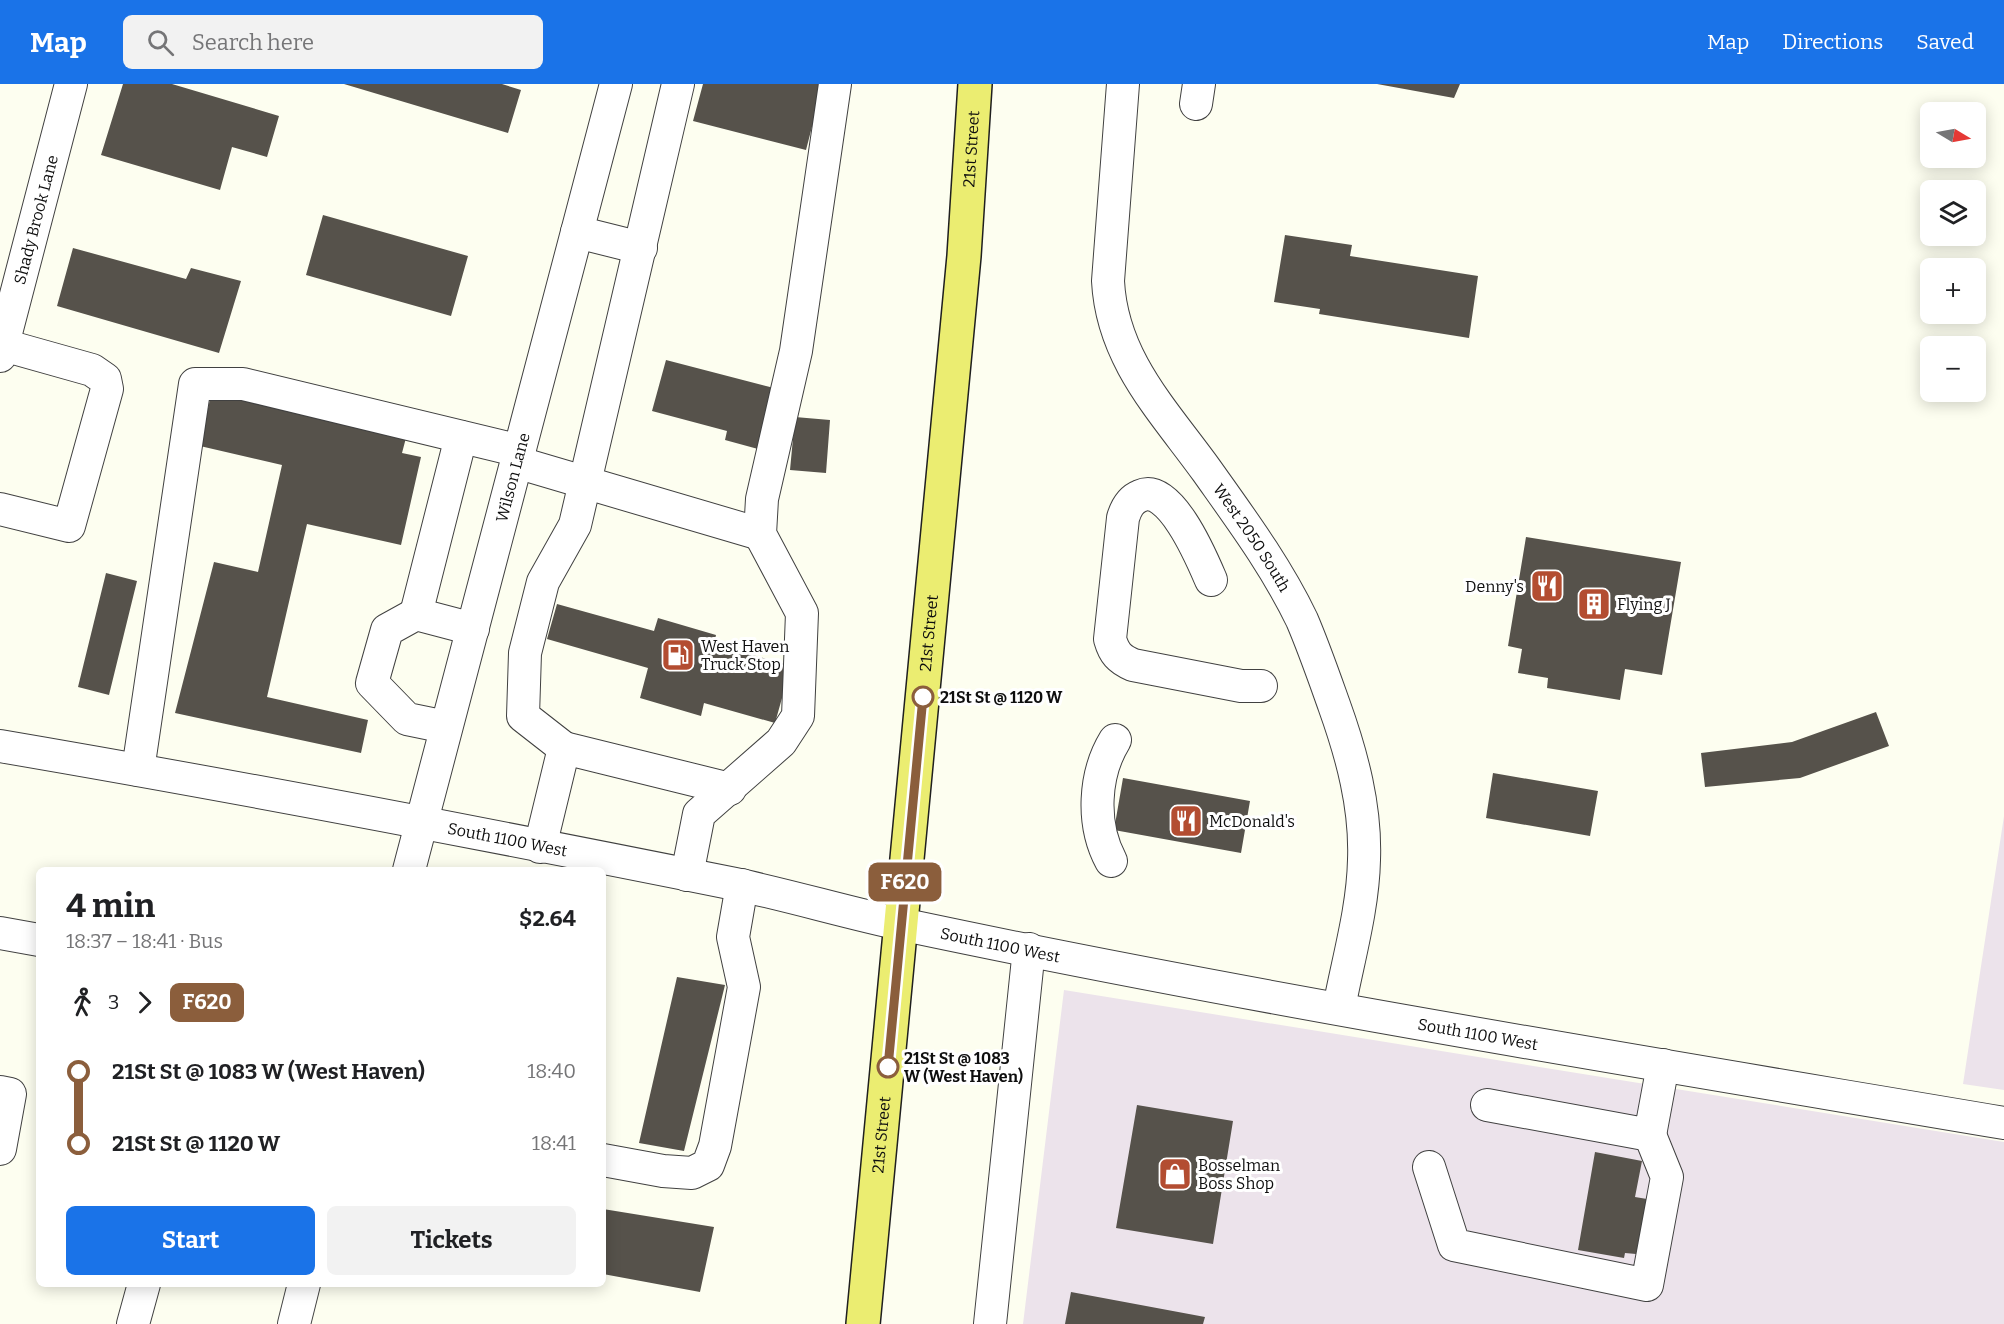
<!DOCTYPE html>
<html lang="en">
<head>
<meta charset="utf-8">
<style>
  body { margin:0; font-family:Bitter,serif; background:#f2f2f2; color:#202124; height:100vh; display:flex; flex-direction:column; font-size:22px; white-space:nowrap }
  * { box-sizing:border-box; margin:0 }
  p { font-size:20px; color:#757577 }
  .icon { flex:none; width:33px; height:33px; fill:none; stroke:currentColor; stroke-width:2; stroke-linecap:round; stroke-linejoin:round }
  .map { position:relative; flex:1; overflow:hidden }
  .panel { position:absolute; left:36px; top:783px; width:570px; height:420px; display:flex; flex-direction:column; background:#fff; border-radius:9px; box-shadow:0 3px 15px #0003 }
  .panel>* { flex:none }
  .badge { padding:0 12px; border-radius:9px; font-size:21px; line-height:39px }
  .needle { width:39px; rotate:100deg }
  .fabs { position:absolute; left:1920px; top:18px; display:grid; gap:12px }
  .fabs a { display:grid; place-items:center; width:66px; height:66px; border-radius:9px; background:#fff; box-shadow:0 3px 15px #0003; font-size:30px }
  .map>.badge { position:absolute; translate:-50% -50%; box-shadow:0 0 0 3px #fff }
  .legs { display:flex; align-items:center; gap:9px; height:66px; padding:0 30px; font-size:20px }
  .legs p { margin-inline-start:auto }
  .overview { display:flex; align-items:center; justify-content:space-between; height:102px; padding:0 30px }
  h1 { font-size:33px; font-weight:700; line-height:45px }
  .primary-button { display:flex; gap:12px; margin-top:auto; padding:12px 30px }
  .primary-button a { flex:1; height:69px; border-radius:9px; background:#1a73e8; color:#fff; font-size:24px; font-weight:700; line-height:69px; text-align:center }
  .primary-button a+a { background:#f2f2f2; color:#202124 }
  ul { padding:0 30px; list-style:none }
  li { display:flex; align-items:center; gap:21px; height:72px; font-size:22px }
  li i { display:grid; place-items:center; width:9px; height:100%; margin:0 8px; background:currentColor }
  li i::after { content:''; width:15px; height:15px; margin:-8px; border:4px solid; border-radius:50%; background:#fff }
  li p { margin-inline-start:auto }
  li:first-child i { background:linear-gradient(#0000 50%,currentColor 0) }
  li:last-child i { background:linear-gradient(currentColor 50%,#0000 0) }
  header { display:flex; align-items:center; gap:36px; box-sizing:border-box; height:84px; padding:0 30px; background:#1a73e8; color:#fff }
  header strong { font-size:28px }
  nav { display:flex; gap:33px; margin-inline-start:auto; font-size:21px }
  .search { width:420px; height:54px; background:#f2f2f2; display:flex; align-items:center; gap:15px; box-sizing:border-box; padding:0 21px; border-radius:9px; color:#757577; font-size:22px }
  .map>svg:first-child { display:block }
  .industrial { fill:#ece3eb }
  .building { fill:#56524b }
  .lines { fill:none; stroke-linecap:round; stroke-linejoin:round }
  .minor-casing { stroke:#414141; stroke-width:34 }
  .major-casing { stroke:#1f1f1f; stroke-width:36 }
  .minor { stroke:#fff; stroke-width:32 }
  .major { stroke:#ebed71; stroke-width:33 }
  .line-1-casing { stroke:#fff; stroke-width:14 }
  .line-1 { stroke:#8b5e3c; stroke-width:9 }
  .stop-1-dot { fill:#fff; stroke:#8b5e3c; stroke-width:3 }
  .labels { text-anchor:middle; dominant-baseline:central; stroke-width:6; stroke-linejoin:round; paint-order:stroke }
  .street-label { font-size:16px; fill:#0e0e0e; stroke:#fff }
  .poi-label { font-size:16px; fill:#0e0e0e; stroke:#fff; text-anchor:start }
  .stop-label { font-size:16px; font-weight:bold; fill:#0e0e0e; stroke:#fff; text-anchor:start }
</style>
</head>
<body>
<header>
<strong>Map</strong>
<div class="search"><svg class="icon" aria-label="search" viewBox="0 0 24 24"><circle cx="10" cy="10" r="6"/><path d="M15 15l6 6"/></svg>Search here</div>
<nav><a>Map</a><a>Directions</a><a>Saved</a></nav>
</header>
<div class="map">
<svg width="2004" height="1240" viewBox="0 0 2004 1240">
  <rect width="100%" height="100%" fill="#fdfef0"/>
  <path class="industrial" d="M2004,732V1006L1963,1000Z
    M1064,906L2004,1058V1240H1023Z"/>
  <path class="building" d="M123,0H172L279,32L267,73L232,63L220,106L101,71Z
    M344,0H502L521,6L508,49Z
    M703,0H823L806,66L693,37Z
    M1377,0H1460L1454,14Z
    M323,131L468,172L451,232L306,191Z
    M1285,151L1352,161L1350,172L1478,192L1469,254L1319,230L1320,225L1274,218Z
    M73,164L186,195L191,184L241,197L219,269L57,222Z
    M666,276L774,304L758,365L725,356L727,347L652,327Z
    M212,306L407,350L402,369L421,373L401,461L307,440L267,613L368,636L361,669L175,629L214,478L258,488L282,381L200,362Z
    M795,333L830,336L826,389L790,386Z
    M1526,453L1681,478L1662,591L1625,585L1620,616L1547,604L1548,594L1518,589L1522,565L1508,562Z
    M106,489L137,497L109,611L78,603Z
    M557,520L654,547L658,534L716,551L714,560L791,582L775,639L704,619L701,632L640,614L648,584L547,555Z
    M1876,628L1889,662L1800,694L1705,703L1701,669L1792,658Z
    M1493,689L1598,707L1590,752L1486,734Z
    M1123,694L1250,717L1241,769L1114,746Z
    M677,893L725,901L684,1067L639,1059Z
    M1137,1021L1233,1037L1213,1160L1116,1144Z
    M1595,1068L1642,1077L1635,1113L1647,1115L1636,1170L1625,1169L1624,1174L1578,1166Z
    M603,1125L714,1143L700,1208L603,1190Z
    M1071,1208L1205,1233L1203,1240H1065Z"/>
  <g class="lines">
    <g class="minor-casing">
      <g id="minor">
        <path id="s1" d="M1123,0L1108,197C1112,275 1163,326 1207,387C1241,435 1276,482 1302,536C1314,564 1324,593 1334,621C1352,671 1366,723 1364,776C1363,825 1348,876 1339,924"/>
        <path d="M1196,20L1199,0"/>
        <path d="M577,148L641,164"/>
        <path id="s2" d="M0,272L71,0"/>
        <path d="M516,378L760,450"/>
        <path d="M0,425L69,442L107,305L105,295L92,286L3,261"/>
        <path d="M1211,496C1202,475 1170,398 1140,412C1130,416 1126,424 1123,434L1110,555C1114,569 1119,575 1133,581L1241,602H1261"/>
        <path d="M416,530L461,353"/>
        <path d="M446,643L407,635L372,599L387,546L416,530L473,545"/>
        <path id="s3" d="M0,662C246,704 491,751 735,800C792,812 848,829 905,841C1269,918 1637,977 2004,1039"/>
        <path d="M564,664L730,705"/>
        <path d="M138,686L195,300H243L520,367"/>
        <path d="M540,763L564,664L523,632L525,569L543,498L575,441L678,0"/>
        <path d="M1111,777C1091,740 1094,690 1115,656"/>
        <path id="s4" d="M409,786L616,0"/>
        <path d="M687,791L699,730L781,658L798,632L802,529L760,450L762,415L796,267L835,0"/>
        <path d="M0,849L39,856"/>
        <path d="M0,1008L10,1010L0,1065"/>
        <path d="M1487,1021L1650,1051L1663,981"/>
        <path d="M603,1076L663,1087L692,1089L708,1081L715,1062L744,903L733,853L742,801"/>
        <path d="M1429,1083L1454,1161L1647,1201L1667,1093L1650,1051"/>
        <path d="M133,1240L144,1200"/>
        <path d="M294,1240L304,1200"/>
        <path d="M990,1240L1029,865"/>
      </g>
    </g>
    <g class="major-casing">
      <g id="major">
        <path id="s5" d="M863,1240L964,172L975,0"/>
      </g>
    </g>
    <use href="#minor" class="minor"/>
    <use href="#major" class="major"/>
  </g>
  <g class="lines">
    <g class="line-1-casing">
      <path id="line-1" d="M888,983L923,613"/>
    </g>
    <use href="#line-1" class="line-1"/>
  </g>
  <defs>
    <g id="restaurant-square" transform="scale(1.725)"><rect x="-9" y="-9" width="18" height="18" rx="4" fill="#b34d31" stroke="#fff"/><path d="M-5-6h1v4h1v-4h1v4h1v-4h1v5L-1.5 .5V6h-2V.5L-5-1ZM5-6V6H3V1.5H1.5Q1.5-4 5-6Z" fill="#fff"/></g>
    <g id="building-square" transform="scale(1.725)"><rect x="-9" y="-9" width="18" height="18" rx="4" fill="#b34d31" stroke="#fff"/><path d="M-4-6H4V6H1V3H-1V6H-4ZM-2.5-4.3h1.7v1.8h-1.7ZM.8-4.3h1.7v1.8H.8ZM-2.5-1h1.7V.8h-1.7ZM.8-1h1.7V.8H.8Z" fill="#fff"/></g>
    <g id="fuel-square" transform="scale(1.725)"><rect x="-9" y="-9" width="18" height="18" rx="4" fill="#b34d31" stroke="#fff"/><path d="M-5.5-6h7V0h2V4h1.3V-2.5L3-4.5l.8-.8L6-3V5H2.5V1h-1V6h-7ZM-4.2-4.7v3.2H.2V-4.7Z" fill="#fff"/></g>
    <g id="shop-square" transform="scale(1.725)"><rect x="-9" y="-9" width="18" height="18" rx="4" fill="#b34d31" stroke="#fff"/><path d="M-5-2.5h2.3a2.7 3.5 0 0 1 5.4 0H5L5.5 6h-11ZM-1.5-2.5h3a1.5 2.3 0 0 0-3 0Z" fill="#fff"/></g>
  </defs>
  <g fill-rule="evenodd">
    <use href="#restaurant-square" x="1547" y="502"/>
    <use href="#building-square" x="1594" y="520"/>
    <use href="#fuel-square" x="678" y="571"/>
    <use href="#restaurant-square" x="1186" y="737"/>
    <use href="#shop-square" x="1175" y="1090"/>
  </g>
  <g class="stop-1-dot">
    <circle cx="923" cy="613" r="10"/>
    <circle cx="888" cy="983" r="10"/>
  </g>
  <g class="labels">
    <g class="street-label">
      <text stroke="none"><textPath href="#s5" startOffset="1180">21st Street</textPath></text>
      <text stroke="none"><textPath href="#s2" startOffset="141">Shady Brook Lane</textPath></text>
      <text stroke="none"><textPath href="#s4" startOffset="406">Wilson Lane</textPath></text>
      <text stroke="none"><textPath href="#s1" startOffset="496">West 2050 South</textPath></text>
      <text stroke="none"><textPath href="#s5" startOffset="694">21st Street</textPath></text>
      <text stroke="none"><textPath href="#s3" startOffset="516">South 1100 West</textPath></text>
      <text stroke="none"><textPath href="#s3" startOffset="1020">South 1100 West</textPath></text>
      <text stroke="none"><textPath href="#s3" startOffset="1506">South 1100 West</textPath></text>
      <text stroke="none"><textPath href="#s5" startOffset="190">21st Street</textPath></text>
    </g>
    <g class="poi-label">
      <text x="1524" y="502" text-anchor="end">Denny's</text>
      <text x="1617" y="520">Flying J</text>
      <text x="701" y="562">West Haven<tspan x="701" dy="18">Truck Stop</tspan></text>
      <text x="1209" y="737">McDonald's</text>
      <text x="1198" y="1081">Bosselman<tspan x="1198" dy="18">Boss Shop</tspan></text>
    </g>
    <g class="stop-label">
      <text x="940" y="613">21St St @ 1120 W</text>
      <text x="904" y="974">21St St @ 1083<tspan x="904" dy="18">W (West Haven)</tspan></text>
    </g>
  </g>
</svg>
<div class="fabs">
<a><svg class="needle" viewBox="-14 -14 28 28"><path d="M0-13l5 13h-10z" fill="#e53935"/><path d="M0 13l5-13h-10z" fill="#757577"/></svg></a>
<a><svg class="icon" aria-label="layers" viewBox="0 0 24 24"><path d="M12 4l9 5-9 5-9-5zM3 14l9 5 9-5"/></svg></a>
<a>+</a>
<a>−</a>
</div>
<b class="badge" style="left:905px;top:798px;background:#8b5e3c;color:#fff">F620</b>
<section class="panel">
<div class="overview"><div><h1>4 min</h1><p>18:37 – 18:41 · Bus</p></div><b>$2.64</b></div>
<div class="legs"><svg class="icon" aria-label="walk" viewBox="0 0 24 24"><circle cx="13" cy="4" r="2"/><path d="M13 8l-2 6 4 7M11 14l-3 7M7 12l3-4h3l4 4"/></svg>3<svg class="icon" aria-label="forward" viewBox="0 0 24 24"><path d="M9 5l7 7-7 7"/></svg><b class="badge" style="background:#8b5e3c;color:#fff">F620</b></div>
<ul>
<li><i style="color:#8b5e3c"></i><b>21St St @ 1083 W (West Haven)</b><p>18:40</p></li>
<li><i style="color:#8b5e3c"></i><b>21St St @ 1120 W</b><p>18:41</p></li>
</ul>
<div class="primary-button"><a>Start</a><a>Tickets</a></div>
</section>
</div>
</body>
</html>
